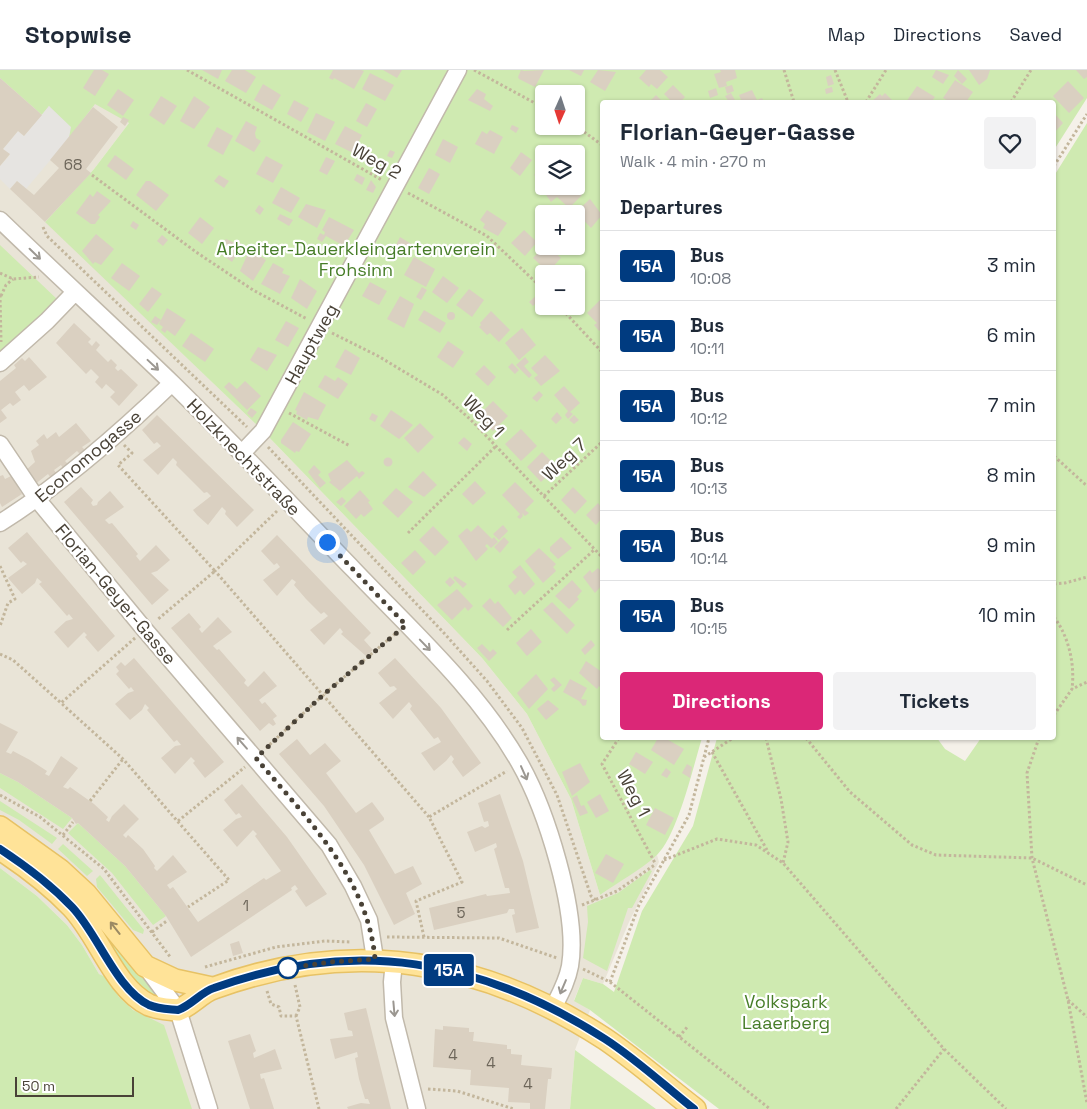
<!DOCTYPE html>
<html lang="en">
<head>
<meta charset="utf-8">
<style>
  body { margin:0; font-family:"Space Grotesk",sans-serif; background:#f2f2f3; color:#1f2937; height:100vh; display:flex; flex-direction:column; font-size:19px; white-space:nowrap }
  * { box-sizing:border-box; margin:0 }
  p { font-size:16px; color:#747a83 }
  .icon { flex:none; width:28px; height:28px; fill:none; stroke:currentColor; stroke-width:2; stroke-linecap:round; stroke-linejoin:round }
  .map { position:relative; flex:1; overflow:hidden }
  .drawer { position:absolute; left:600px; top:30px; width:456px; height:640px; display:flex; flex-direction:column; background:#fff; border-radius:5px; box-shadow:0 1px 4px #0004 }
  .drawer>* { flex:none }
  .badge { padding:0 10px; border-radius:4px; font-size:18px; line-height:32px }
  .needle { width:32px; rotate:183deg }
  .controls { position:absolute; left:535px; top:15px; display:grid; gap:10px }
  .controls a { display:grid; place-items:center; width:50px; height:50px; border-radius:5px; background:#fff; box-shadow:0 1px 4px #0004; font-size:25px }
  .scale { position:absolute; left:15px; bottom:12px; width:119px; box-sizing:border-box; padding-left:5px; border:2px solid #494237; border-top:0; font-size:14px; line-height:18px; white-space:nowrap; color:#494237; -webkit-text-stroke:4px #fff; paint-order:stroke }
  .you { position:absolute; width:25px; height:25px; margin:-12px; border:4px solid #fff; border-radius:50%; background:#1a73e8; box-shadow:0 0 0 8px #1a73e833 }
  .map>.badge { position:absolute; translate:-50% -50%; box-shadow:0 0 0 2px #fff }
  h2 { padding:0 20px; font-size:19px; line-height:45px }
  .round { display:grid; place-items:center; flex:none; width:52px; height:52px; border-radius:5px; background:#f2f2f3 }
  .overview { display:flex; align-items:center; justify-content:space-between; height:85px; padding:0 20px }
  h1 { font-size:24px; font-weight:700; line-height:38px }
  .cta { display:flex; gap:10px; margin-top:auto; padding:10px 20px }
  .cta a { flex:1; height:58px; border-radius:5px; background:#db2777; color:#fff; font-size:20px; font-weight:700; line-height:58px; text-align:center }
  .cta a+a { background:#f2f2f3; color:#1f2937 }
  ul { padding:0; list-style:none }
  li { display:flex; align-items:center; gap:15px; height:70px; padding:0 20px; border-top:1px solid #e0e1e3 }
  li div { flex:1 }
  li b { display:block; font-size:19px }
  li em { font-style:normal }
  li .badge { min-width:55px; font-weight:700; text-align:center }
  header { display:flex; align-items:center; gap:30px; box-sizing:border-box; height:70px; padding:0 25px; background:#fff; border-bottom:1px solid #e0e1e3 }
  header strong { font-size:24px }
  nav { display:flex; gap:28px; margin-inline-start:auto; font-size:18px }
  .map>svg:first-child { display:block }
  .residential { fill:#e9e4d7 }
  .green { fill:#cfeab1; fill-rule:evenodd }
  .parking { fill:#e6e4e1 }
  .building { fill:#dad0c1 }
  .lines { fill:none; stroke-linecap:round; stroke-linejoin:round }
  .minor-casing { stroke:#c1b9ab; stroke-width:19 }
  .major-casing { stroke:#e7c265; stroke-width:24 }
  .path { stroke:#c3b69c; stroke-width:3; stroke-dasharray:2.5 2.5; stroke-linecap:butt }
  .minor { stroke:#fff; stroke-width:16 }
  .major { stroke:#ffe398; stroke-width:21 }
  .oneway { stroke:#9b9791 }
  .oneway2 { stroke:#9b8a63 }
  .line-casing { stroke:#fff; stroke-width:11 }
  .line { stroke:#003b80; stroke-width:8 }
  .walk { stroke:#494237; stroke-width:5; stroke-dasharray:0 9 }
  .stop-dot { fill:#fff; stroke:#003b80; stroke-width:2.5 }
  .labels { text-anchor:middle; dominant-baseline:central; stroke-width:4.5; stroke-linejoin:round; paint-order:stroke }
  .number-label { font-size:15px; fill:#6d665a }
  .street-label { font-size:18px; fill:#494237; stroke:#fff }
  .park-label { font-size:18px; fill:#477d28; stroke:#fff }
</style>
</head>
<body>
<header>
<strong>Stopwise</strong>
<nav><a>Map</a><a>Directions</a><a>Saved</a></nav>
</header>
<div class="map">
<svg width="1087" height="1039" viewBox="0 0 1087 1039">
  <rect width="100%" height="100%" fill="#f5f1e9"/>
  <path class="residential" d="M0,0H44L129,53L94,99L45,151L263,361L482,588L527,644L571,729L600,825L657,785L659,792L629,852L603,914L583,908L574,930L590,940L575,980L570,1039H150L145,946L133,940L119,927L106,907L99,904L82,875L67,855L37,826L0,798Z"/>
  <path class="green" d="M0,0H1087V28L1054,80V32H602V668H702C693,697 678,764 657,785C641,800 618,812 600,825L571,729L527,644L482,588L263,361L45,152L94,99L129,53L95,34L69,68L49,36L42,45L0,8ZM544,24H576V56H544ZM544,84H576V116H544ZM544,144H576V176H544ZM544,204H576V236H544Z
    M1087,53V1039H719L590,940L574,931L583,908L603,914L614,922L642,841L693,756L717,668H937L945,679L965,691L981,668H1054V106Z
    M0,175L58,230L0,284Z
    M0,703L18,712L72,748L63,759L0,718Z
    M0,731L57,768L52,774L19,750L0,740Z
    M78,753L125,796L166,846L153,855L112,803L68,763Z
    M63,774L93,801L87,806L58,779Z
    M0,798L37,826L67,855L82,875L99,904L106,907L119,927L133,940L164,955L192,1039H0Z
    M650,800L652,801L632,838H628L607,901L583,888L588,852L587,836L618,823Z
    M100,805L144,860L143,864L133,860L97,817L96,809Z
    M106,860L163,929C132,923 117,886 102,862Z
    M575,980L656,1039H570Z"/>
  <path class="parking" d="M49,36L71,57L69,68L26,119L17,111L10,119L0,109V96L10,85L3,79L18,61L24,66Z"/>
  <path class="building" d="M94,0H102L109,4L95,26L83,18Z
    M202,0H222L218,9Z
    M232,0H245L256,7L246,23L225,11Z
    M333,0H361L364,1L354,19L334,8L333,10L329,8Z
    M383,0H402L397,8Z
    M521,0L524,1L544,0L535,17L519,9L518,7Z
    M569,0H584L581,6Z
    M598,0L616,2L605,21L590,12Z
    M646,0H660L668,7L657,19L651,14L649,17L639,8Z
    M720,0H735L737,8L726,12L727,16L719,18L714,4L721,2Z
    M936,0L949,5L943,14L932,7Z
    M958,0L967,9L962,14L954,6Z
    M969,0H990L987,9L979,15Z
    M1076,0H1087V7L1084,9Z
    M370,3L394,15L385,31L362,19Z
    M831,5L834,14L828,16L826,7Z
    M0,8L42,45L24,66L18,61L3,79L10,84L0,96Z
    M955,10L973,22L966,32H950L943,28Z
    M1068,11L1084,28L1069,43L1053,26Z
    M263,14L281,25L272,40L254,30Z
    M673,15L685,27L680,32H672L664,24Z
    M732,15L734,21L727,24L725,17Z
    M917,16L935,27L931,32H906Z
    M832,17L833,22L826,24L825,19Z
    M716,18L718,25L710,28L708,21Z
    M118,19L134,30L123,46L107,35Z
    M477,19L486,24L484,29L493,36L490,41L468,30Z
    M752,20L757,30L762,28L764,32H742L739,25Z
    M731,23L736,32H729L725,26Z
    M885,23L894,32H871L880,24L882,26Z
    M656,25L662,31L660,32L650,31Z
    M161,26L177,36L164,55L149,45Z
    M194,26L210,37L194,59L180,51Z
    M294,30L309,38L301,52L287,44Z
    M366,33L377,39L367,57L356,51Z
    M93,37L118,57L86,99L91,103L45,152L10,119L17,111L34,125L59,98L50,90Z
    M316,43L335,52L325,71L307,62Z
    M1054,43L1063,53L1054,63Z
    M123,47L129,50L125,56L120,52Z
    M246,51L257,57L255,63L256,68L261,71L254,82L235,71Z
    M512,55L519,58L516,63L510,59Z
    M345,56L362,65L353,83L335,74Z
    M217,57L233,66L223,85L207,76Z
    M490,60L503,67L494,84L475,74L482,61L487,64Z
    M443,69L458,77L450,93L435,85Z
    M390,80L395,82L392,88L387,86Z
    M521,82L532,90L520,106L510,98Z
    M115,85L134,99L126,110L107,96Z
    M266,86L283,95L273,113L256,104Z
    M326,87L335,91L327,105L319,101Z
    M544,91V112L534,105Z
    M429,98L440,104L429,124L418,118Z
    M357,104L365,108L362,115L354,110Z
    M219,105L229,111L224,118L214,111Z
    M371,110L376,117L373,123L366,120Z
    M146,111H150L169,125L156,141L136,125Z
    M562,116H572L582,125L569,138L557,127L551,132L546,125L550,121L555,125Z
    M281,117L300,128L291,143L272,133Z
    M97,121L111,131L98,145L100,147L95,154H91L76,143L90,124L93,127Z
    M590,129L602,145L591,158L576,142Z
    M306,134L326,140L317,158L298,147Z
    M259,135L264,139L260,145L255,141Z
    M487,140L507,153L498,166L483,158L485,154L480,150Z
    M280,144L293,150L289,156L277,149Z
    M200,147L214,158L202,174L188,163Z
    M329,147L354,160L344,176L326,166L322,172L317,169L320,163L324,165L325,162L322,160Z
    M133,151L139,155L136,160L130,156Z
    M524,160L537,172L525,186L511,173Z
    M96,164L114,179L101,195L95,192L93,194L82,181Z
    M162,165L168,170L163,176L157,171Z
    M400,167L413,175L410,180L407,178L402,188L392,183Z
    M226,169L235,173L237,171L243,175L232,192L221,184L222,182L218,180Z
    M544,176H548L561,188L548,202L533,188Z
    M250,179L266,190L253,211L240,201Z
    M414,187L435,199L426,217L404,205Z
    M122,193L140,206L129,221L111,208Z
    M273,193L284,199L282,203L290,206L280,224L261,214Z
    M443,206L459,218L447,233L432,222Z
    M300,209L317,221L307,239L291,228Z
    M370,212L387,221L379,235L362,226Z
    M152,217L162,224L148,242L139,234Z
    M422,217L427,220L421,230L416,227Z
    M469,219L484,230L472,247L456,235Z
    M537,225L541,228L533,236L529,232Z
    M400,226L414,234L404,258L387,249Z
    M600,230L602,232V258L599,261L594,255L597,253L587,243Z
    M167,238L186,250L175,266L167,260L165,263L161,260L163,257L159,254Z
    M424,240L446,253L440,263L418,250Z
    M491,241L510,260L499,272L490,263L487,265L479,257L481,255L480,253Z
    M447 246a4 4 0 1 1 8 0a4 4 0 1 1-8 0Z
    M155,246L161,250L157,255L151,252Z
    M286,251L299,258L288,277L275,270Z
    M74,253L91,269L88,272L92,276L96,271L100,275L96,280L108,292L111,289L117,295L115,298L118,301L121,299L138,315L119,336L110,327L115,322L106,314L102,319L95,312L99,307L91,299L86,304L56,273Z
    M522,258L536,275L519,290L505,273Z
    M191,263L214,279L205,292L182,276Z
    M448,271L464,282L453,298L437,287Z
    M258,277L277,285L267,301L250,290Z
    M345,279L360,288L351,305L335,297Z
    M545,285L560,301L541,316L534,308L538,305L531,298Z
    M29,287L47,307L29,321L24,315L15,322L21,330L13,336L10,333L1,340L7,348L0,353V311L16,298L14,295L22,288L25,291Z
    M525,287L529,292L524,296L532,305L529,308L516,295Z
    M512,293L519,300L515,304L508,297Z
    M484,295L496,307L488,316L475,304Z
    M325,305L335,311L338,307L348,314L338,329L318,317Z
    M245,311L261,326L247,340L224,317L229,312L237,319Z
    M564,316L580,333L570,342L573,344L568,349L565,345L568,341L554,325Z
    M539,321L543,325L537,332L532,328Z
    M304,322L326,335L318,350L308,347L307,350L296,344L297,341L295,340Z
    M493,331L508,346L493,361L478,346Z
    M251,338L257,342L252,348L247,343Z
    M391,340L413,355L399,369L380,356Z
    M557,342L562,348L556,354L551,349Z
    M372,343L378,346L375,352L369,349Z
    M157,345L254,440L237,457L225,444L226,441L222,437L208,455L197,445L193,440L211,426L207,422L204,423L176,395L177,392L173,388L158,405L143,390L161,376L157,372L154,374L142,360Z
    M574,345L579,350L574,354L569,350Z
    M293,352L311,364L299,382L296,381L295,383L281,373V370Z
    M76,353L91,371L82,377L85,380L80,384L77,381L65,391L68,394L63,398L61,395L54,400L56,403L51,408L48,404L34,415L24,402L35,392L31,381L39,375L36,371L44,364L47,369L56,362L59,367Z
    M420,353L434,367L418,383L404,368Z
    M521,359L537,376L521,391L505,374Z
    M464,367L472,374L467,381L458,373Z
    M542,382L557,397L541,412L527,397Z
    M383.5 392a4.5 4.5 0 1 1 9 0a4.5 4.5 0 1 1-9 0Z
    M347,390L359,403L362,401L365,403L359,409L357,406L340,421L329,412L331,411L328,404Z
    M314,395L321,402L318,405L326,413L320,418L308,402Z
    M423,401L437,415L424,427L408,417Z
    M3,405L5,409L11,406L22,424L2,437L0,433V406Z
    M475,411L486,423L473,435L462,424Z
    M515,412L534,431L525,440L529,443L525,446L522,443L523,446L520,449L517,447L520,444L502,425Z
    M81,417L93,430L91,433L93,436L97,435L98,432L110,421L124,437L105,450L109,454L112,453L138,484L136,486L140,491L156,475L170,490L157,501L151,503L169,520L152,535L64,432Z
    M573,417L587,431L575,444L561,430Z
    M396,418L413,432L398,448L382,433Z
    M360,420L370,431L368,432L373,439L364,447L361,444L356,449L344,436Z
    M342,427L346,431L341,436L336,432Z
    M598,433L602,438V448L596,455L586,445Z
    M478,455L492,469L494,467L498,472L491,478L487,474L485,476L488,479L476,491L458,466L467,458L471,462Z
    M503,455L508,461L499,470L493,464Z
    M433,456L449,472L435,486L419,470Z
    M27,462L115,566L98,582L85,567L87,565L84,562L68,578L54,562L66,551L73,549L69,544L67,546L39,514L42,512L37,508L35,513L22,524L8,508L27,494L23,491L21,493L8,478Z
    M277,465L371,563L364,570L373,580L366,586L341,564L343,562L340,558L324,575L310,560L328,546L324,542L321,544L306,529L294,515L296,512L292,509L277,526L263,510L280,497L277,493L274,495L261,481Z
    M504,467L509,472L500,483L494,477Z
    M561,467L572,478L558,489L550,481V477Z
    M539,478L556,494L553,497L556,501L543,513L525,491Z
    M415,480L426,492L413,505L401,493Z
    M520,495L535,514L524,525L520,520L515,525L508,516L517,507L512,502Z
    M598,498L602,502V515L595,523L583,507L590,500L592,503Z
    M455,506L467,514L463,518L453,508Z
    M450,507L455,512L450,517L445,512Z
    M572,510L582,521L577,527L579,529L569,539L555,526Z
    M457,519L473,536L468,541L465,537L452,550L437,535Z
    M490,528L495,534L498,531L512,548L503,557L482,536Z
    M552,532L575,555L567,564L543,540Z
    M189,543L201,557L199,559L202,563L218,547L232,562L213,576L217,580L219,579L246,610L244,613L248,617L264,601L277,616L259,630L262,634L265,632L277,646L273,649L276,654L273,656L269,653L260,661L171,558Z
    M531,559L542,572L527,586L516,573Z
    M591,570L595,575L585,585L581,580Z
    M482,574L490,582L493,579L497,583L489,591L477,578Z
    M134,588L224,692L205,708L193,693L195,691L191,687L175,704L161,688L175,676L181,675L177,670L174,672L147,640L149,638L145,634L142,640L130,650L115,634L128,623L134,621L131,617L129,619L116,604L119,601L116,597L121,592L125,596Z
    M395,588L441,638L481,693L463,707L452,692L454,689L451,685L446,691L434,701L421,683L441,672L438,667L434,669L410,639L412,636L409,632L393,649L379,633L397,619L394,616L390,617L378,603Z
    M586,591L602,602V619L599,616L597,619L579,603Z
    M536,604L548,619L529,639L517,623Z
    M554,607L562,615L554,622L551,619L555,615L550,610Z
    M570,609L587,618L581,629L587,630L586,635L583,636L579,631L563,622Z
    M548,630L559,639L546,650L537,639Z
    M0,653L18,662L6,682L11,684L13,681L30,690L47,701L45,704L49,706L61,686L78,698L63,717L68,719L70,717L94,734L108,747L106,750L109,752L112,746L124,734L139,749L123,765L126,768L128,765L143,779L155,796L154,798L157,801L173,785L187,802L167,815L170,819L173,817L198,852L264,808L266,810L281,801L255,766L257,764L253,760L237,777L223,760L236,749L242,747L239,743L236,745L224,730L242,714L287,767L327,824L306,837L295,821L298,819L295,815L291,818L292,820L191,887L166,846L125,796L78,753L76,754L72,748L18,712L0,703Z
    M658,668H665L684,679L674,695L651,680Z
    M297,669L310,685L325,673L341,691L326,703L356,743L372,732L384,748V750L369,760L395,804L413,796L422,814L406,823L415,844L394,855L364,795L324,736L279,684Z
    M636,682L653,692L645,704L629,694Z
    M580,693L590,712L572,726L562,702Z
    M687,694L692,697L690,708L682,703Z
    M666,698L671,702L667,708L661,705Z
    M500,724L523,791L539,858L516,863L512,845L515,844L514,839H509L507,843L434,860L429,838L486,824L487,826L510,823L509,818H505L494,779L497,777L496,773L475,782L467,762L482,756L485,758L489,756L488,751L484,752L478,733Z
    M600,724L609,741L596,748L587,732Z
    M577,725L581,736L584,735L588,743L580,746L572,728Z
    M655,738L674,748L665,765L646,755Z
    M606,784L624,794L613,813L595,803Z
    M239,871L243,883L233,886L230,874Z
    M366,938L382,1003L391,1039H348L347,1037L361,1033L370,1034L368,1029H365L359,1009L355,988L358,987L357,982L335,989L330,969L353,966L352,961L348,960L344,943Z
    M443,956L469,958V962H474L473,971L507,975V979H511V984L522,985L521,995L552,998L551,1009H548L545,1039H530V1033L508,1032L509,1018L470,1015L471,1000L433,997L435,959L443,960Z
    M250,964L256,981L253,983L254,988L275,979L282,999L260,1004L261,1009L264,1008L274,1039H250L228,971Z"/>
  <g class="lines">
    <g class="minor-casing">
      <path id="minor" d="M0,150C57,205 116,259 173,314C235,375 294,438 354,500C411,560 477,619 519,692C546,739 579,843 570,896C567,912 560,924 553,938
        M0,293L47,251L75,222
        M0,374L37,429L145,560L329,775L353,816L369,850L375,889
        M242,383L263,361L458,0
        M0,453C62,414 119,364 172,313
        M394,891L392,912L394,948L417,1039
        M146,897L178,940L209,1039"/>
    </g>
    <g class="major-casing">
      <path id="major" d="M0,757L60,800L86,824L145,896L175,910L212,918
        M0,779C26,796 51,815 72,837C99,865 114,918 149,935C158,939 169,939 178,940C192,935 201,922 214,918C353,867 482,889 605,969C636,990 665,1016 695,1039"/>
    </g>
    <path class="path" d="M187,0L382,110
      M474,0L544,38
      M784,0L794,32
      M835,0L848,32
      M866,32L886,0
      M1011,32L1031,0
      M576,56L602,75
      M1054,96L1087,44
      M92,105L196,182L253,220L307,249
      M408,123L487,166L544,220
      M43,157L47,166L247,357
      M0,203L13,209L39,207
      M0,225L1,272
      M1,226L6,215L13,209
      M559,236L602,282
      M332,263L378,286L443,325L471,350L602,487
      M289,343L350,376
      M124,375L132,383L118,395L215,501L157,550
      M268,377L443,562L487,611L522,658L557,725L591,826L596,830
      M1054,386L1087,416
      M544,426L602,372
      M277,441L215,501L429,747
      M408,463L495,377
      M0,496L15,529L8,533L0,556
      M1054,514L1065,513L1087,507
      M1054,547C1069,567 1075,594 1072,619
      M507,560L594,480
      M135,568L61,633L123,689L229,810L188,837
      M0,584L13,590L61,633
      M1054,645L1072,619L1087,612
      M619,668L602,694L655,793
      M766,668L781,729L788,772L783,793
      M806,668L850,722L912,775L936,785L1032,788L1087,815
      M1039,668L1027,703L1032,788L1068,930L1087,1033
      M266,678L323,625L396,563
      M712,682L767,780
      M704,687L733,668
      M0,725L40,747L104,799L171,888
      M90,731L123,689
      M178,751L245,697
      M63,765L73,752
      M664,790L717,769L756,775L783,793L944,979L1006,1039
      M582,835L617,821L656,794
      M152,862L168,850
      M387,867L499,868L557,888
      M424,867L416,831L462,812L429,747L507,701
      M205,897L276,877L325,871L351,872
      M583,899L610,912L770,1039
      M610,912L639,835L689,745L709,668
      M295,915L300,937L296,946
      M267,921L271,934L279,937L281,946H296L319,1039
      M1068,930L1087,947
      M679,967L688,956
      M428,1019L457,1021L514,1039
      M896,1039L944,979"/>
    <use href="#minor" class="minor"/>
    <use href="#major" class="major"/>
  </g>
  <defs><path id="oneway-shaft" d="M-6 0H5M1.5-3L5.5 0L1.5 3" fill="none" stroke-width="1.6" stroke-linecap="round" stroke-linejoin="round" transform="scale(1.25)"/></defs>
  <g class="oneway">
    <use href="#oneway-shaft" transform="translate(35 184) rotate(44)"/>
    <use href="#oneway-shaft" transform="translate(153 295) rotate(43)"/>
    <use href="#oneway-shaft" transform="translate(425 575) rotate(46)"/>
    <use href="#oneway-shaft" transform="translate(242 673) rotate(-131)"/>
    <use href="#oneway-shaft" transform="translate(524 703) rotate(66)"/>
    <use href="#oneway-shaft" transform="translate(563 917) rotate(113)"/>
    <use href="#oneway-shaft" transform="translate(394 939) rotate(85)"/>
  </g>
  <use class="oneway2" href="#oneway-shaft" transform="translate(115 858) rotate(-128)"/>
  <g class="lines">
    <g class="line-casing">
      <path id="line" d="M0,779C26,796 51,815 72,837C98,864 116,919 149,935C158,939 169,939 178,940C192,935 201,922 214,918C354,867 481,889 605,969C636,989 665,1016 694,1039"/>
    </g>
    <use href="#line" class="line"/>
    <path class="walk" d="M288,898L330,892L375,889C368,808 306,748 256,688L323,625L406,555L327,472"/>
  </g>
  <circle class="stop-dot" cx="288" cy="898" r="10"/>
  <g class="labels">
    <g class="number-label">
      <text x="73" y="94">68</text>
      <text x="246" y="835">1</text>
      <text x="461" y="842">5</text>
      <text x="453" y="984">4</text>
      <text x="491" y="992">4</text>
      <text x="528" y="1013">4</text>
    </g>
    <g class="street-label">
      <text transform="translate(377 91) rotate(29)">Weg 2</text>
      <text transform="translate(311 274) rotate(-61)">Hauptweg</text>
      <text transform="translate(484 346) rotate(46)">Weg 1</text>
      <text transform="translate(88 386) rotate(-40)">Economogasse</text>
      <text transform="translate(244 387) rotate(46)">Holzknechtstraße</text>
      <text transform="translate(564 389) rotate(-43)">Weg 7</text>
      <text transform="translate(116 524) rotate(50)">Florian-Geyer-Gasse</text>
      <text transform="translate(634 723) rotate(62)">Weg 1</text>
    </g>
    <g class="park-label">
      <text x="356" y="178">Arbeiter-Dauerkleingartenverein<tspan x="356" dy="21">Frohsinn</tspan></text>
      <text x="786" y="931">Volkspark<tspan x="786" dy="21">Laaerberg</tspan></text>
    </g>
  </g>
</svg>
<div class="controls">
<a><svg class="needle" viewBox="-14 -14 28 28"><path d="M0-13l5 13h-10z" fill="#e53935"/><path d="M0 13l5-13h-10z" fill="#747a83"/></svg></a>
<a><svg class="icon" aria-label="layers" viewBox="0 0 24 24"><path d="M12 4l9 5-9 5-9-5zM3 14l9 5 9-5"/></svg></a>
<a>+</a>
<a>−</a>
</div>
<div class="scale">50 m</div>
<div class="you" style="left:327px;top:472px"></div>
<b class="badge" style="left:449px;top:900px;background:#003b80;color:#fff">15A</b>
<section class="drawer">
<div class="overview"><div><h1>Florian-Geyer-Gasse</h1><p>Walk · 4 min · 270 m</p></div><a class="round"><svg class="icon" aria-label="heart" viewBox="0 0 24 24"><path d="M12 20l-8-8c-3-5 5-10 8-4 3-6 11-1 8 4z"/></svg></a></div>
<h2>Departures</h2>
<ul>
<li><span class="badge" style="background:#003b80;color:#fff">15A</span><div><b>Bus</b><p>10:08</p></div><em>3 min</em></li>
<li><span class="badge" style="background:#003b80;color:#fff">15A</span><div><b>Bus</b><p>10:11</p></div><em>6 min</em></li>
<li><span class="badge" style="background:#003b80;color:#fff">15A</span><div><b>Bus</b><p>10:12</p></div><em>7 min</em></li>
<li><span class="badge" style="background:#003b80;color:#fff">15A</span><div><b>Bus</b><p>10:13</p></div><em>8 min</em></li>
<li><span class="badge" style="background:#003b80;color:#fff">15A</span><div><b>Bus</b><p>10:14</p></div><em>9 min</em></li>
<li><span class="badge" style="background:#003b80;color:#fff">15A</span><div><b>Bus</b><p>10:15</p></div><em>10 min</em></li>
</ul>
<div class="cta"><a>Directions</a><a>Tickets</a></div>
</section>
</div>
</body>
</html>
